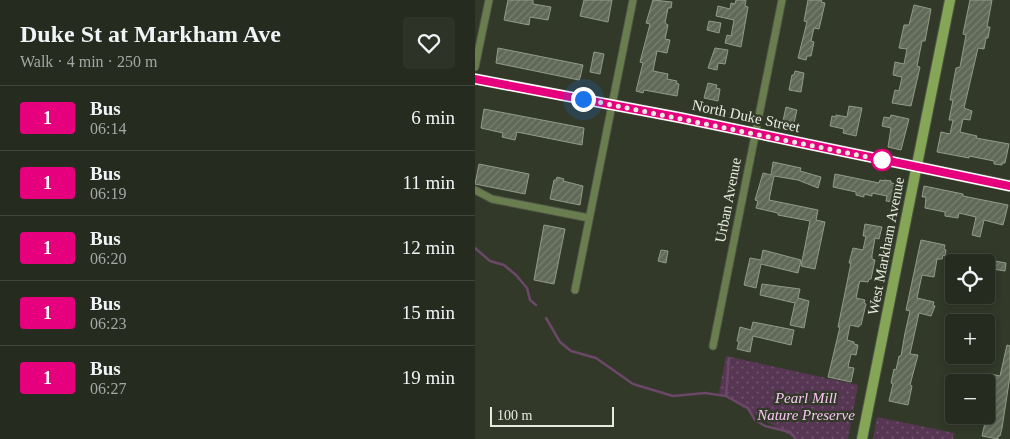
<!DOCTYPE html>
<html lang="en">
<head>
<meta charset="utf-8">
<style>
  body { margin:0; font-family:"Times New Roman",serif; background:#2e3328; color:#f1f3f6; height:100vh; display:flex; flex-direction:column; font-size:19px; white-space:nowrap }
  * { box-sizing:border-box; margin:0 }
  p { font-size:16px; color:#a4a7a4 }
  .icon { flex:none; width:28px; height:28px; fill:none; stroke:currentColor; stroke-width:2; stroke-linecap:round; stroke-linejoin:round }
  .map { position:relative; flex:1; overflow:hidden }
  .panel { display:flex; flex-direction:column; background:#262b1f; width:475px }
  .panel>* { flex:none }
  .badge { padding:0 10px; border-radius:4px; font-size:18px; line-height:32px }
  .controls { position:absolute; left:470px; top:254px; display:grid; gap:10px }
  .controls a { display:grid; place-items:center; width:50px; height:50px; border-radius:5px; background:#262b1f; box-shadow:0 2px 8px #0003,0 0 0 1px #42473d; font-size:25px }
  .scale { position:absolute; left:15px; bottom:12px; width:124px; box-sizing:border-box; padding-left:5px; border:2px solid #e6ebe0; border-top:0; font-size:14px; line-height:18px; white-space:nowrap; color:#e6ebe0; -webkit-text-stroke:4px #323929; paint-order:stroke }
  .you { position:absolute; width:25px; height:25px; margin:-12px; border:4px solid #fff; border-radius:50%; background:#1a73e8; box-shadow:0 0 0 8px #1a73e833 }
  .map>.badge { position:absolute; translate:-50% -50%; box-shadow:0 0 0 2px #fff }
  .round { display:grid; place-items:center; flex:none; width:52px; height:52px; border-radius:5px; background:#2e3328 }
  .overview { display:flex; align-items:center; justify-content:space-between; height:85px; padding:0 20px }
  h1 { font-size:24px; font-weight:600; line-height:38px }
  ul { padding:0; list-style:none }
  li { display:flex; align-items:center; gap:15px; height:65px; padding:0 20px; border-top:1px solid #42473d }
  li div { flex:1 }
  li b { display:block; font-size:19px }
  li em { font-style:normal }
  li .badge { min-width:55px; font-weight:700; text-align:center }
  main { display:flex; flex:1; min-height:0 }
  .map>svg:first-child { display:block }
  .park { fill:url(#park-dots) }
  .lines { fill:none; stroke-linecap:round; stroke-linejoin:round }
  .stream { stroke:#6b4868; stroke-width:2.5 }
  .building { fill:url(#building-hatch); stroke:#929b88 }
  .street-casing { stroke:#4f5546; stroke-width:9 }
  .secondary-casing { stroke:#4f5546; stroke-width:12 }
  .street { stroke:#697d4e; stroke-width:7 }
  .secondary { stroke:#85a557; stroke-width:10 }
  .line-casing { stroke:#fff; stroke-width:11 }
  .line { stroke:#e6007e; stroke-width:8 }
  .walk { stroke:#e6ebe0; stroke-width:5; stroke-dasharray:0 9 }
  .stop-dot { fill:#fff; stroke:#e6007e; stroke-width:2.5 }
  .labels { text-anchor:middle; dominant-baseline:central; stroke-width:4.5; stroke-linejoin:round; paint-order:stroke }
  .street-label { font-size:15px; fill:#e6ebe0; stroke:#323929 }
  .park-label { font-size:15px; font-style:italic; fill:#f8c7f2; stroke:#323929 }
</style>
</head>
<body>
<main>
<section class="panel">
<div class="overview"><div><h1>Duke St at Markham Ave</h1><p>Walk · 4 min · 250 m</p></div><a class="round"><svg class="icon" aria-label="heart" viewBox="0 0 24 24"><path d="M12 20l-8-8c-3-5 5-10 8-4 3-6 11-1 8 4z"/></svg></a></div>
<ul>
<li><span class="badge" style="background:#e6007e;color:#fff">1</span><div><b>Bus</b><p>06:14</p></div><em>6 min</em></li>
<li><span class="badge" style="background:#e6007e;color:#fff">1</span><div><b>Bus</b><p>06:19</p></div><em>11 min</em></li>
<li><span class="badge" style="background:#e6007e;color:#fff">1</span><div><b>Bus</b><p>06:20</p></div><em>12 min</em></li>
<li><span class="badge" style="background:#e6007e;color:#fff">1</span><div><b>Bus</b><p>06:23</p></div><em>15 min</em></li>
<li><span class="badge" style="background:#e6007e;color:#fff">1</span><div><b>Bus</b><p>06:27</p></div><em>19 min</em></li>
</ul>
</section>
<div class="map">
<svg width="535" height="439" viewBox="0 0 535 439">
  <defs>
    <pattern id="park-dots" width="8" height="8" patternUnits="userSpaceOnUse" patternTransform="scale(1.25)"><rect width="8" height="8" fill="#563653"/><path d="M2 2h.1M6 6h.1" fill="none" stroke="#6e536b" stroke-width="1.8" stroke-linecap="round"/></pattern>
    <pattern id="building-hatch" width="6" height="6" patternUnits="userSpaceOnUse" patternTransform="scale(1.25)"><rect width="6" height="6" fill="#606957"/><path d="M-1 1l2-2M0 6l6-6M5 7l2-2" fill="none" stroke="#777f6f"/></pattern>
  </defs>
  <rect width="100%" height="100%" fill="#323929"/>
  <path class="park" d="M251,356L383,385L373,439H321L244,393Z
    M402,417L479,433L478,439H398Z"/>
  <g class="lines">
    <path class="stream" d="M0,248L15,261L29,265L41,275L52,288L55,300L61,305
      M71,318L85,342L96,351L121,358L158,384L198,396L230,393L251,396L273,408L280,420L290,426L315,432L321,439
      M251,396L254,358"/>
  </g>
  <path class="building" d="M33,0H58V4L76,7L73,20L55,17L54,25L29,20Z
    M109,0H137L133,22L105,16Z
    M178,0L197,2L196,8H193L190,23L193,25L190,39L195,40L192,53L182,51L178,71L193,74L192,79L202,81L201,83L204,84L202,96L169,90L168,93L161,91L168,63L165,62L175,24L171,23Z
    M261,0H271L270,6L273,7L266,47L250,43L252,35L256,36L259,20L241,16L243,6L255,9L256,3L260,4Z
    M333,0H347L346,2L350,3L344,29L339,28L336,41L339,42L336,56H332L331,60L323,58L332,22L329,21Z
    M495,0H517L512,27H515L513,38H511L509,49L503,48L489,108L497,111L495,120L488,119L485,132L502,136L501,138L534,144L530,163H527V165L519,164V161L494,156V158L462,152L466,132L475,134L478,120H474L478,100H475L481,68L485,67L491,35L488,34Z
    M439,5L456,9L450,41H447L442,66L445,67L436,106L417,103L420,90L424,91L427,77L418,75L420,62L429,64L432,49L424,48L429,25H434Z
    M234,21L246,23L244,33L232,30Z
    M23,48L108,65L105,78L104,80L21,63Z
    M240,48L253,50L250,64L243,63L242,70L233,68Z
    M119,52L129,54L125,74L115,72Z
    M320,71L329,73L326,92L314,90L317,75H319Z
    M233,83L242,85L241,88L245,89L243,101L229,98Z
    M374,106L387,108L381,136L368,133L369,129L355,126L357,116L361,117V115L372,117Z
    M311,107L322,110L319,123L308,121Z
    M9,109L109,128L107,145L42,132L40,140L27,137L28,133L6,128Z
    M416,115L434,119L426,150L413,147L416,128L407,126L409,117L415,118Z
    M298,162L326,168L325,171L346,177L343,188L323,180L299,176L294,200L343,210L341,220L350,222L340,269L326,266L335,221L303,215V213L281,208L283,201L280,200L288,173L296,175Z
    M4,164L54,174L50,194L0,184Z
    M360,174L404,183L405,180L409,181V180L416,181V183L422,184L418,202L411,201L412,196L397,193V196L389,194V197L381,195V192L358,187Z
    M82,177L89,179L88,181L108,186L105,205L75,199L79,180H81Z
    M449,186L488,194V196L533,205L528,225L509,220L505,237L497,235L501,217L484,213L483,218L470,216V212L450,208L451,197H447Z
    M390,224L407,227L404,239L400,238L397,255V259L400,260L396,279H394L393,282L385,281L384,284L381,298L390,300L389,303L391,304L386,325H384V327L375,325L372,340L379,342V344L383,345L381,355L376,354L373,367L379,368L376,382L353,377L365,327H363L376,263H374L378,248L388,250L391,236H388Z
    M69,225L90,229L79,284L59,280Z
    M446,240L470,245L469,249L471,250L470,256L468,255L467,259H462L459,277L447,275L442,298L459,302L458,305L460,306L456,316L444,313L435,354L443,355L435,385L437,386L433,405L414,401L418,384L416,383L419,369L421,370L424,356H426L430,333L435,311L431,310Z
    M186,250L193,251L191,263L183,261Z
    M288,250L326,260L323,273L286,264L281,288L269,285L275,258L286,260Z
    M520,261L531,263L530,271L518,269Z
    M287,284L325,289L323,298L334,301L329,328L315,325L320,303L285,295Z
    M278,322L319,330L316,345L278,336L275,352L262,349L264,342L262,341L265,327L276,330Z
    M532,345L535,346V376L527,428L525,436H523V439L507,436L515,400L518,382L514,381L516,374L525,376Z"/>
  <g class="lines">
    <g class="street-casing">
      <path id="street" d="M0,67L14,0
        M0,190L17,199L114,218
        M100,290L158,0
        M238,346L307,0"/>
    </g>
    <g class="secondary-casing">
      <path id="secondary" d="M0,79L207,118L535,186
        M387,439L475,0"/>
    </g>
    <use href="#street" class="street"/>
    <use href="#secondary" class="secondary"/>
  </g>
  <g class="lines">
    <g class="line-casing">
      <path id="line" d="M0,79L207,118L535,186"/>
    </g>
    <use href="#line" class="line"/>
    <path class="walk" d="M108,99L407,160"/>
  </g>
  <circle class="stop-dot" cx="407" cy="160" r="10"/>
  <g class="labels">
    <g class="street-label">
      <text transform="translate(271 116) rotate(12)">North Duke Street</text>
      <text transform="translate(253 200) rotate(-79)">Urban Avenue</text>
      <text transform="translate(411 246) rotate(-79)">West Markham Avenue</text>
    </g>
    <g class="park-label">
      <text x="331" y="398">Pearl Mill<tspan x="331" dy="17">Nature Preserve</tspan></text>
    </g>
  </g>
</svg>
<div class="controls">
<a><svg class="icon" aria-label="locate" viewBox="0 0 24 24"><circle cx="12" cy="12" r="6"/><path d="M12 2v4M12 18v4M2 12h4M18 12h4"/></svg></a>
<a>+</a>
<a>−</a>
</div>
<div class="scale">100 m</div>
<div class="you" style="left:108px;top:99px"></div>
</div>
</main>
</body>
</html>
